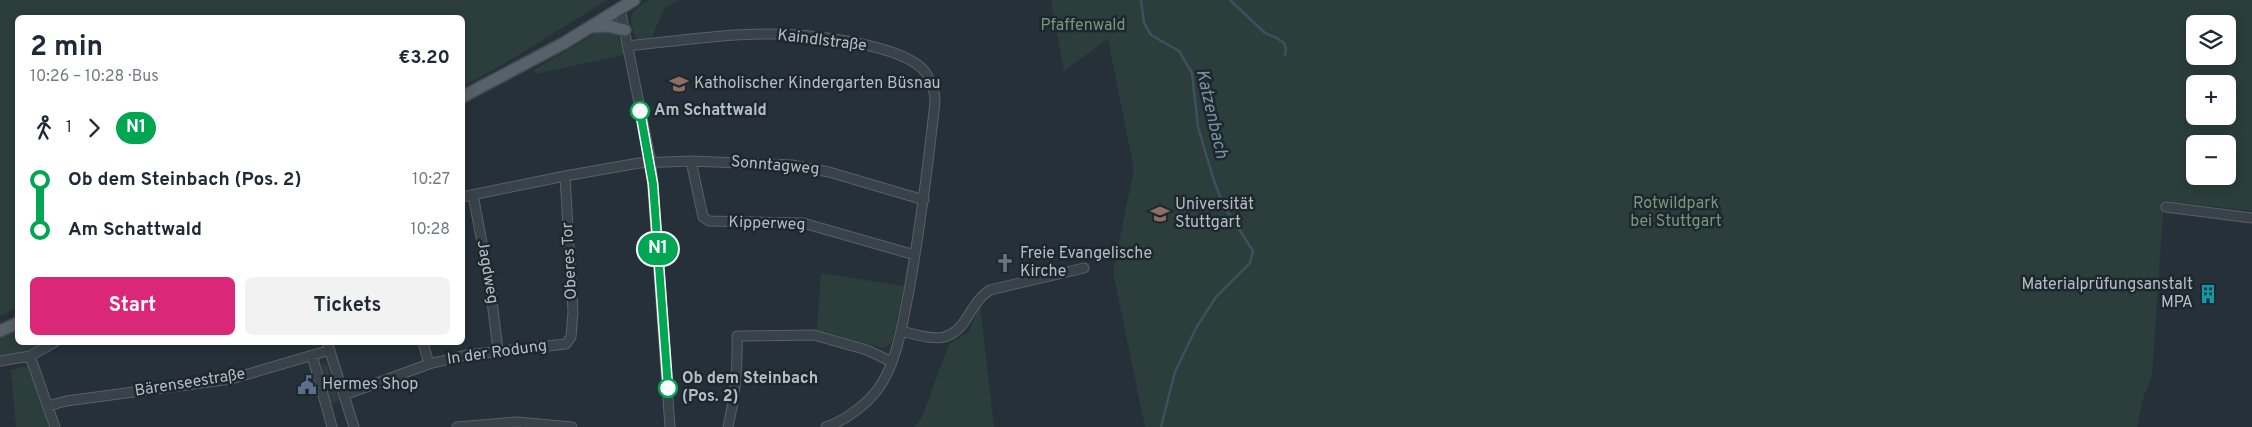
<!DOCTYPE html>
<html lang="en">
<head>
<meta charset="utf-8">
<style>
  body { margin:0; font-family:Overpass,sans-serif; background:#f2f2f3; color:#1f2937; height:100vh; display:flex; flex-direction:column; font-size:19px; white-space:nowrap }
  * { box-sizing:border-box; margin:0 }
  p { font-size:16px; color:#747a83 }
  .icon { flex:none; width:28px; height:28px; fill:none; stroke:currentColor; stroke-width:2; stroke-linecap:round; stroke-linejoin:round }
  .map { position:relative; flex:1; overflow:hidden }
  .panel { position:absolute; left:15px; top:15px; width:450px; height:330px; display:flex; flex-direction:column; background:#fff; border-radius:8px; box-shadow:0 2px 12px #0003 }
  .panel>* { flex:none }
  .badge { padding:0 10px; border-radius:16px; font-size:18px; line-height:32px }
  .fabs { position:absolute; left:2186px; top:15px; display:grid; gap:10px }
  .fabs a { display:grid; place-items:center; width:50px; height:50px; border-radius:8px; background:#fff; box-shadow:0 2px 12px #0003; font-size:25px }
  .map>.badge { position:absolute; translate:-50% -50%; box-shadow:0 0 0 2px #fff }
  .legs { display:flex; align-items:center; gap:8px; height:55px; padding:0 15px; font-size:16px }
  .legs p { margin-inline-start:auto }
  .overview { display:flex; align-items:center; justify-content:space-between; height:85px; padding:0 15px }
  h1 { font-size:28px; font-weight:700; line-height:38px }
  .primary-button { display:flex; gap:10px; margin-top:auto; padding:10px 15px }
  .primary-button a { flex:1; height:58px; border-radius:8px; background:#db2777; color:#fff; font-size:20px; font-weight:700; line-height:58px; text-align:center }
  .primary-button a+a { background:#f2f2f3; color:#1f2937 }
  ul { padding:0 15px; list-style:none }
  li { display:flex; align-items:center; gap:18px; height:50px; font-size:19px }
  li i { display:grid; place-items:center; width:8px; height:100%; margin:0 6px; background:currentColor }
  li i::after { content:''; width:12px; height:12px; margin:-6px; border:4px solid; border-radius:50%; background:#fff }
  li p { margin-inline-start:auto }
  li:first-child i { background:linear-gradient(#0000 50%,currentColor 0) }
  li:last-child i { background:linear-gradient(currentColor 50%,#0000 0) }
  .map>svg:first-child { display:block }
  .green { fill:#2b3e3c; fill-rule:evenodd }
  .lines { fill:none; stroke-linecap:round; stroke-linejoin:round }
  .stream { stroke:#3d505f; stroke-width:2.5 }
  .minor-casing { stroke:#576067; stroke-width:11 }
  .major-casing { stroke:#424b52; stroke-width:14 }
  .minor { stroke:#394249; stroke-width:9 }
  .major { stroke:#576169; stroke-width:11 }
  .line-1-casing { stroke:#fff; stroke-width:11 }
  .line-1 { stroke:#00a651; stroke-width:8 }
  .stop-1-dot { fill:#fff; stroke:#00a651; stroke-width:2.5 }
  .labels { text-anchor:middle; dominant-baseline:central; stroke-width:5; stroke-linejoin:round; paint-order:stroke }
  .park-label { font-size:16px; fill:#769879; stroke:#1e272e }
  .street-label { font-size:16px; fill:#b5bdc5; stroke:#1e272e }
  .poi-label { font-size:16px; fill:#b5bdc5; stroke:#1e272e; text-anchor:start }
  .stop-label { font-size:16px; font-weight:bold; fill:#b5bdc5; stroke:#1e272e; text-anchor:start }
  .water-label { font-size:18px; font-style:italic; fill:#7991a4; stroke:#1e272e }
</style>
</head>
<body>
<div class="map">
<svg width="2252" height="427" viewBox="0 0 2252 427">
  <rect width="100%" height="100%" fill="#263039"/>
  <path class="green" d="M0,0H607L504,64L463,86L462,18H18L17,308L0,316Z
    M648,0H678L664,9L652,37L640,40L635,37C628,14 629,13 648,0Z
    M1051,0H2252V211L2164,201L2152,376L2144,395L2137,427H1145L1113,272L1134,169L1108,39L1064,71ZM2195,24H2228V56H2195ZM2195,84H2228V116H2195ZM2195,144H2228V176H2195Z
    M601,30L616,33L622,44L624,55L535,74L534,70Z
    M821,273L904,286L892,342L884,348L817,330Z
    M980,305L994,427H914L922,417L949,344L969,332Z
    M17,331L18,342L44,343L30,350L0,358V339Z
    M322,362L325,366L326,362L339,400L334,404L329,402L321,372Z
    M28,366L30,369L49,427H16L11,370Z"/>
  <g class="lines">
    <path class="stream" d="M1141,0L1144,23L1151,35L1179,51L1192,73L1198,127L1214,181L1224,206L1253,251L1250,263L1216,297L1196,328L1175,372L1161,427
      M1230,0L1265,33L1277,38L1284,43L1286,49L1285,55"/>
    <g class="minor-casing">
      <path id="minor" d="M620,9L651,162L670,427
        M628,46C675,41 722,34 770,34C804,33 906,44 926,73C932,82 935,93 935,102C928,166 920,228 909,291C902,324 898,361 878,389C866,405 846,420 826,427
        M691,161L703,217L709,221L803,223L915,255
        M473,195L490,285L498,350
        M462,197L565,176L639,163L691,161L792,165L829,172L924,200
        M2166,207L2252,218
        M901,331C931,338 950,347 968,316C975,305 979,297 990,290L1084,268
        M327,342L354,427
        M423,342L429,364
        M312,355L332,427
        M30,356L55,427
        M0,361L30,356L55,342
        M344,395L429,364L466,355L566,344L571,337L573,312L565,176
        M48,406L66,401L231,379L330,350
        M457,427L517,422L572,427
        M728,427C735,397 738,367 737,336L814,335L867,350L892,362"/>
    </g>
    <g class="major-casing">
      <path id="major" d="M591,27L608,26L625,30
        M462,97L564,43L634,0
        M0,331L18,323"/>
    </g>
    <use href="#minor" class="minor"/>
    <use href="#major" class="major"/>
  </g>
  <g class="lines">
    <g class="line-1-casing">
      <path id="line-1" d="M640,111L653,184L668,388"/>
    </g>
    <use href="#line-1" class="line-1"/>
  </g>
  <defs>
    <g id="school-bare" transform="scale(1.5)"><path d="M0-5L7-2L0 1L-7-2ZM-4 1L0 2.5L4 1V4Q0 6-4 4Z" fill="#8d6e63" stroke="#1e272e" stroke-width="2.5" paint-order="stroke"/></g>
    <g id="university-bare" transform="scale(1.5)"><path d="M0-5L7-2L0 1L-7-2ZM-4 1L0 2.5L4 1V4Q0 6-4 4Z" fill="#8d6e63" stroke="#1e272e" stroke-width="2.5" paint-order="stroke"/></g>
    <g id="church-bare" transform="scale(1.5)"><path d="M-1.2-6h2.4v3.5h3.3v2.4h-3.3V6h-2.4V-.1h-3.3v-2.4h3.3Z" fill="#6b7280" stroke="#1e272e" stroke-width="2.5" paint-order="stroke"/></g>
    <g id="building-bare" transform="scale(1.5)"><path d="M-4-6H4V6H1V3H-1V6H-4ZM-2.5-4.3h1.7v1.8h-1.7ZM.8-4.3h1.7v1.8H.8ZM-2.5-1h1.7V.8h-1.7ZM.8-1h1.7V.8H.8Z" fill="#0f9aa8" stroke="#1e272e" stroke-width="2.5" paint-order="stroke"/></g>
    <g id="civic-bare" transform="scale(1.5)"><path d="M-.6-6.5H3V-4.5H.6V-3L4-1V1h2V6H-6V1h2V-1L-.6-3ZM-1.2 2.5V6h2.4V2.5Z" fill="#5c6f8a" stroke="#1e272e" stroke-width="2.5" paint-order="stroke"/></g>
  </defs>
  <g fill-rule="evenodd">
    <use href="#school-bare" x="679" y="84"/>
    <use href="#university-bare" x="1160" y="214"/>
    <use href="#church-bare" x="1005" y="263"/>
    <use href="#building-bare" x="2208" y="294"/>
    <use href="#civic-bare" x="307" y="385"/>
  </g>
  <g class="stop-1-dot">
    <circle cx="640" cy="111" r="9"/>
    <circle cx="668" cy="388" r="9"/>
  </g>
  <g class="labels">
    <g class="park-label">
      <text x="1083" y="26">Pfaffenwald</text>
      <text x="1676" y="204">Rotwildpark<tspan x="1676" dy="18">bei Stuttgart</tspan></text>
    </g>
    <g class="street-label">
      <text transform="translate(822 41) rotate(7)">Kaindlstraße</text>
      <text transform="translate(775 166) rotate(5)">Sonntagweg</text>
      <text transform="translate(767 224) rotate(2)">Kipperweg</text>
      <text transform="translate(570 261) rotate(-93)">Oberes Tor</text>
      <text transform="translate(487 272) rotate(80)">Jagdweg</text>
      <text transform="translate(497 353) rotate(-8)">In der Rodung</text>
      <text transform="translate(190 383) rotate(-9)">Bärenseestraße</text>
    </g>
    <g class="poi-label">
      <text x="694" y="84">Katholischer Kindergarten Büsnau</text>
      <text x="1175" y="205">Universität<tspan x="1175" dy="18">Stuttgart</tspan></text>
      <text x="1020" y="254">Freie Evangelische<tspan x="1020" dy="18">Kirche</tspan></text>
      <text x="2193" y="285" text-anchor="end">Materialprüfungsanstalt<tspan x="2193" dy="18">MPA</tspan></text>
      <text x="322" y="385">Hermes Shop</text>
    </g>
    <g class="stop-label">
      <text x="654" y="111">Am Schattwald</text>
      <text x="682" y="379">Ob dem Steinbach<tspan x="682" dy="18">(Pos. 2)</tspan></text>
    </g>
    <g class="water-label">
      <text transform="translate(1211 114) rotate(77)">Katzenbach</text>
    </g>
  </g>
</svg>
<div class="fabs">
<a><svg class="icon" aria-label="layers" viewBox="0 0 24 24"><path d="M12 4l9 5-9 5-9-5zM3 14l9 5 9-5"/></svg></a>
<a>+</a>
<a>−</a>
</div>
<b class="badge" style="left:658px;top:249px;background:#00a651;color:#fff">N1</b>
<section class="panel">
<div class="overview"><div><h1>2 min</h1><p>10:26 – 10:28 · Bus</p></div><b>€3.20</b></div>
<div class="legs"><svg class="icon" aria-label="walk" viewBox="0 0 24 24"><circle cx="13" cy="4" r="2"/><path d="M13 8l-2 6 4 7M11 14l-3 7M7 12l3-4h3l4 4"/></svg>1<svg class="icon" aria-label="forward" viewBox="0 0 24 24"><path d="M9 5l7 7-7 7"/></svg><b class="badge" style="background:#00a651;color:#fff">N1</b></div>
<ul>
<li><i style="color:#00a651"></i><b>Ob dem Steinbach (Pos. 2)</b><p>10:27</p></li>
<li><i style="color:#00a651"></i><b>Am Schattwald</b><p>10:28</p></li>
</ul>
<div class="primary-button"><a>Start</a><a>Tickets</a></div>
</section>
</div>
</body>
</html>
